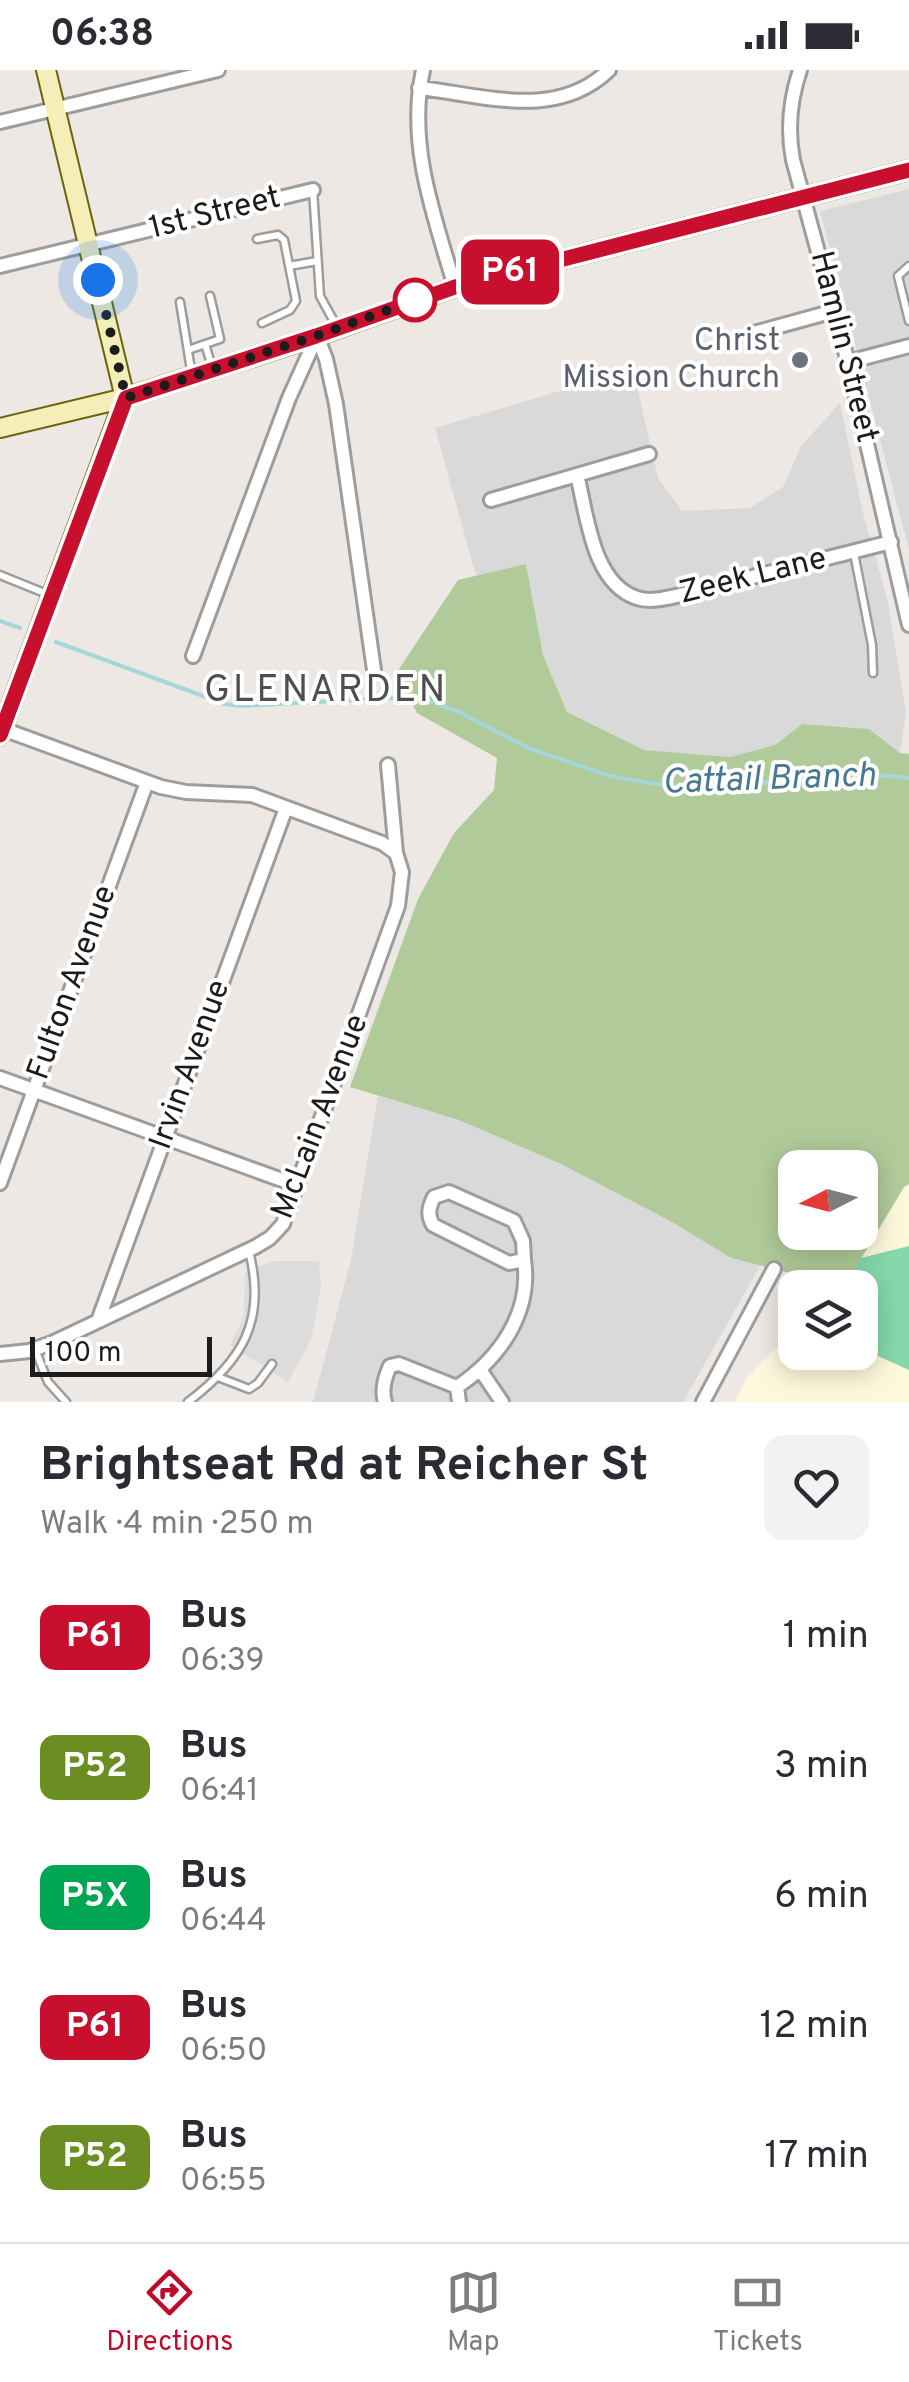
<!DOCTYPE html>
<html lang="en">
<head>
<meta charset="utf-8">
<style>
  body { margin:0; font-family:Overpass,sans-serif; background:#f2f2f3; color:#2b2b33; height:100vh; display:flex; flex-direction:column; font-size:38px; white-space:nowrap }
  * { box-sizing:border-box; margin:0 }
  p { font-size:32px; color:#7c7c81 }
  .icon { flex:none; width:55px; height:55px; fill:none; stroke:currentColor; stroke-width:2; stroke-linecap:round; stroke-linejoin:round }
  .map { position:relative; height:1332px; overflow:hidden }
  .side { display:flex; flex-direction:column; background:#fff; flex:1 }
  .side>* { flex:none }
  .badge { padding:0 20px; border-radius:15px; font-size:35px; line-height:65px }
  .needle { width:65px; rotate:264deg }
  .controls { position:absolute; left:778px; top:1080px; display:grid; gap:20px }
  .controls a { display:grid; place-items:center; width:100px; height:100px; border-radius:20px; background:#fff; box-shadow:0 5px 25px #0003; font-size:50px }
  .scale { position:absolute; left:30px; bottom:25px; width:182px; box-sizing:border-box; padding-left:10px; border:5px solid #1c1c1c; border-top:0; font-size:28px; line-height:35px; white-space:nowrap; color:#1c1c1c; -webkit-text-stroke:8px #fff; paint-order:stroke }
  .you { position:absolute; width:50px; height:50px; margin:-25px; border:8px solid #fff; border-radius:50%; background:#1a73e8; box-shadow:0 0 0 15px #1a73e833 }
  .map>.badge { position:absolute; translate:-50% -50%; box-shadow:0 0 0 5px #fff }
  .round { display:grid; place-items:center; flex:none; width:105px; height:105px; border-radius:20px; background:#f2f2f3 }
  .summary { display:flex; align-items:center; justify-content:space-between; height:170px; padding:0 40px }
  h1 { font-size:48px; font-weight:700; line-height:75px }
  ul { padding:0; list-style:none }
  li { display:flex; align-items:center; gap:30px; height:130px; padding:0 40px }
  li div { flex:1 }
  li b { display:block; font-size:38px }
  li em { font-style:normal }
  li .badge { min-width:110px; font-weight:700; text-align:center }
  .status { display:flex; justify-content:space-between; align-items:center; height:70px; padding:0 50px; background:#fff; direction:ltr }
  .status svg { height:28px; fill:currentColor }
  .tabs { display:flex; justify-content:space-around; align-items:center; height:140px; border-top:2px solid #e1e1e2; background:#fff; font-size:28px; color:#7c7c81 }
  .tabs a { display:grid; justify-items:center; gap:5px }
  .tabs .selected { color:#be0b2b }
  .map>svg:first-child { display:block }
  .residential { fill:#dad9da }
  .education { fill:#fdf7dc }
  .forest { fill:#b0ca99; fill-rule:evenodd }
  .pitch { fill:#84d8a9 }
  .parking { fill:#dcdcdc }
  .lines { fill:none; stroke-linecap:round; stroke-linejoin:round }
  .stream { stroke:#a5d6d9; stroke-width:4 }
  .lane-casing { stroke:#9d9d9d; stroke-width:11 }
  .street-casing { stroke:#9d9d9d; stroke-width:18 }
  .secondary-casing { stroke:#6c650b; stroke-width:22 }
  .lane { stroke:#fff; stroke-width:6 }
  .street { stroke:#fff; stroke-width:12 }
  .secondary { stroke:#f5eeb8; stroke-width:18 }
  .line-casing { stroke:#fff; stroke-width:22 }
  .line { stroke:#c8102e; stroke-width:15 }
  .walk { stroke:#1c1c1c; stroke-width:10; stroke-dasharray:0 18 }
  .stop-dot { fill:#fff; stroke:#c8102e; stroke-width:5 }
  .worship-dot { fill:#6b7280; stroke:#fff; stroke-width:4 }
  .labels { text-anchor:middle; dominant-baseline:central; stroke-width:8; stroke-linejoin:round; paint-order:stroke }
  .street-label { font-size:32px; fill:#1c1c1c; stroke:#fff }
  .worship-label { font-size:32px; fill:#5b616d; stroke:#fff; text-anchor:end }
  .water-label { font-size:35px; font-style:italic; fill:#467890; stroke:#fff }
  .quarter-label { font-size:38px; letter-spacing:2.5px; fill:#4f4f4f; stroke:#fff }
</style>
</head>
<body>
<div class="status"><b>06:38</b><svg viewBox="0 0 49 12"><path d="M0 12V9h3v3zM5 12V6h3v6zM10 12V3h3v9zM15 12V0h3v12zM26 1h20v11H26zM47 4h2v5h-2z"/></svg></div>
<div class="map">
<svg width="909" height="1332" viewBox="0 0 909 1332">
  <rect width="100%" height="100%" fill="#ede8e3"/>
  <path class="residential" d="M909,119V480L820,141Z
    M633,299L658,408L682,441L750,438L783,417L801,376L840,333L863,443L887,528L906,643L900,683L869,659L802,654L775,675L730,687L644,680L567,642L543,585L526,494L476,506L435,358Z
    M378,1026L459,1050L561,1094L672,1152L731,1188L760,1196L683,1332H313L351,1190Z"/>
  <path class="education" d="M909,1114V1332H734L746,1309L795,1258V1282H860V1218L844,1217L904,1117Z"/>
  <path class="forest" d="M526,494L543,585L567,642L644,680L730,687L775,675L802,654L869,659L900,683L909,684V1114L904,1117L844,1217L731,1188L672,1152L561,1094L459,1050L350,1017L418,829L454,763L494,720L497,688L417,643L397,602L458,510ZM795,1098H860V1162H795Z"/>
  <path class="pitch" d="M909,1176V1300L860,1278V1218L844,1217L861,1188Z"/>
  <path class="parking" d="M274,1191H319L321,1218L311,1270L288,1312L230,1275L244,1246L245,1201Z"/>
  <g class="lines">
    <path class="stream" d="M0,551L20,558
      M56,572L225,634L241,636L417,627L457,641L530,679L610,706L680,718L729,717L848,702L909,708"/>
    <g class="lane-casing">
      <path id="lane" d="M313,120L320,226L337,257
        M257,169L278,165L284,170L296,231L290,240L262,253
        M289,196L317,191
        M909,196L898,206L909,251
        M180,232L192,306
        M205,274L212,297
        M188,280L220,269L210,226
        M854,483L872,575L873,603
        M0,505L47,524
        M35,1279L48,1312L66,1332
        M218,1307L249,1319L258,1313L272,1294
        M188,1332C242,1291 267,1251 249,1181"/>
    </g>
    <g class="street-casing">
      <path id="street" d="M423,0C407,74 434,146 455,217
        M800,0C790,30 787,59 793,90L848,292L909,555
        M419,18C484,25 556,51 609,0
        M0,52L218,0
        M0,196L313,120
        M754,263L834,241
        M317,266L326,289L336,334L374,600
        M848,292L909,276
        M577,405C587,444 592,513 637,528C652,533 670,527 685,524L891,472
        M491,430L649,384
        M193,586L289,328L317,266
        M0,658L161,717L186,722L252,725L382,773L396,783
        M0,1008L296,1115
        M0,1113L147,712
        M449,1122L514,1151L523,1171L524,1190L509,1193L433,1155C427,1145 429,1137 434,1127Z
        M98,1251L286,738
        M0,1284L29,1281L52,1273L255,1177L270,1168L283,1154L398,836L402,802L396,783L388,695
        M481,1301L502,1332
        M457,1317C499,1289 532,1243 524,1190
        M385,1332C381,1320 385,1307 390,1296L399,1294L457,1317L459,1332
        M703,1332L774,1199"/>
    </g>
    <g class="secondary-casing">
      <path id="secondary" d="M0,358L125,328L317,266L455,217L909,100
        M0,665L125,328L46,0"/>
    </g>
    <use href="#lane" class="lane"/>
    <use href="#street" class="street"/>
    <use href="#secondary" class="secondary"/>
  </g>
  <g class="lines">
    <g class="line-casing">
      <path id="line" d="M0,665L126,328L316,266L455,217L909,100"/>
    </g>
    <use href="#line" class="line"/>
    <path class="walk" d="M98,210L126,328L316,266L427,226L415,230"/>
  </g>
  <circle class="stop-dot" cx="415" cy="230" r="20"/>
  <circle class="worship-dot" cx="800" cy="290" r="10"/>
  <g class="labels">
    <g class="street-label">
      <text transform="translate(215 144) rotate(-14)">1st Street</text>
      <text transform="translate(843 277) rotate(76)">Hamlin Street</text>
      <text transform="translate(753 507) rotate(-14)">Zeek Lane</text>
      <text transform="translate(73 913) rotate(-70)">Fulton Avenue</text>
      <text transform="translate(191 995) rotate(-70)">Irvin Avenue</text>
      <text transform="translate(321 1047) rotate(-69)">McLain Avenue</text>
    </g>
    <g class="worship-label">
      <text x="780" y="272">Christ<tspan x="780" dy="37">Mission Church</tspan></text>
    </g>
    <g class="water-label">
      <text transform="translate(769 710) rotate(-2)">Cattail Branch</text>
    </g>
    <g class="quarter-label">
      <text x="326" y="621">GLENARDEN</text>
    </g>
  </g>
</svg>
<div class="controls">
<a><svg class="needle" viewBox="-14 -14 28 28"><path d="M0-13l5 13h-10z" fill="#e53935"/><path d="M0 13l5-13h-10z" fill="#7c7c81"/></svg></a>
<a><svg class="icon" aria-label="layers" viewBox="0 0 24 24"><path d="M12 4l9 5-9 5-9-5zM3 14l9 5 9-5"/></svg></a>
</div>
<div class="scale">100 m</div>
<div class="you" style="left:98px;top:210px"></div>
<b class="badge" style="left:510px;top:202px;background:#c8102e;color:#fff">P61</b>
</div>
<section class="side">
<div class="summary"><div><h1>Brightseat Rd at Reicher St</h1><p>Walk · 4 min · 250 m</p></div><a class="round"><svg class="icon" aria-label="heart" viewBox="0 0 24 24"><path d="M12 20l-8-8c-3-5 5-10 8-4 3-6 11-1 8 4z"/></svg></a></div>
<ul>
<li><span class="badge" style="background:#c8102e;color:#fff">P61</span><div><b>Bus</b><p>06:39</p></div><em>1 min</em></li>
<li><span class="badge" style="background:#6b8e23;color:#fff">P52</span><div><b>Bus</b><p>06:41</p></div><em>3 min</em></li>
<li><span class="badge" style="background:#00a651;color:#fff">P5X</span><div><b>Bus</b><p>06:44</p></div><em>6 min</em></li>
<li><span class="badge" style="background:#c8102e;color:#fff">P61</span><div><b>Bus</b><p>06:50</p></div><em>12 min</em></li>
<li><span class="badge" style="background:#6b8e23;color:#fff">P52</span><div><b>Bus</b><p>06:55</p></div><em>17 min</em></li>
</ul>
</section>
<nav class="tabs">
<a class="selected"><svg class="icon" aria-label="directions" viewBox="0 0 24 24"><path d="M12 3l9 9-9 9-9-9zM9 14v-3h6M13 9l2 2-2 2"/></svg>Directions</a>
<a><svg class="icon" aria-label="map" viewBox="0 0 24 24"><path d="M3 6l6-2 6 2 6-2v14l-6 2-6-2-6 2zM9 4v14M15 6v14"/></svg>Map</a>
<a><svg class="icon" aria-label="tickets" viewBox="0 0 24 24"><path d="M3 7h18v10H3zM15 7v10"/></svg>Tickets</a>
</nav>
</body>
</html>
